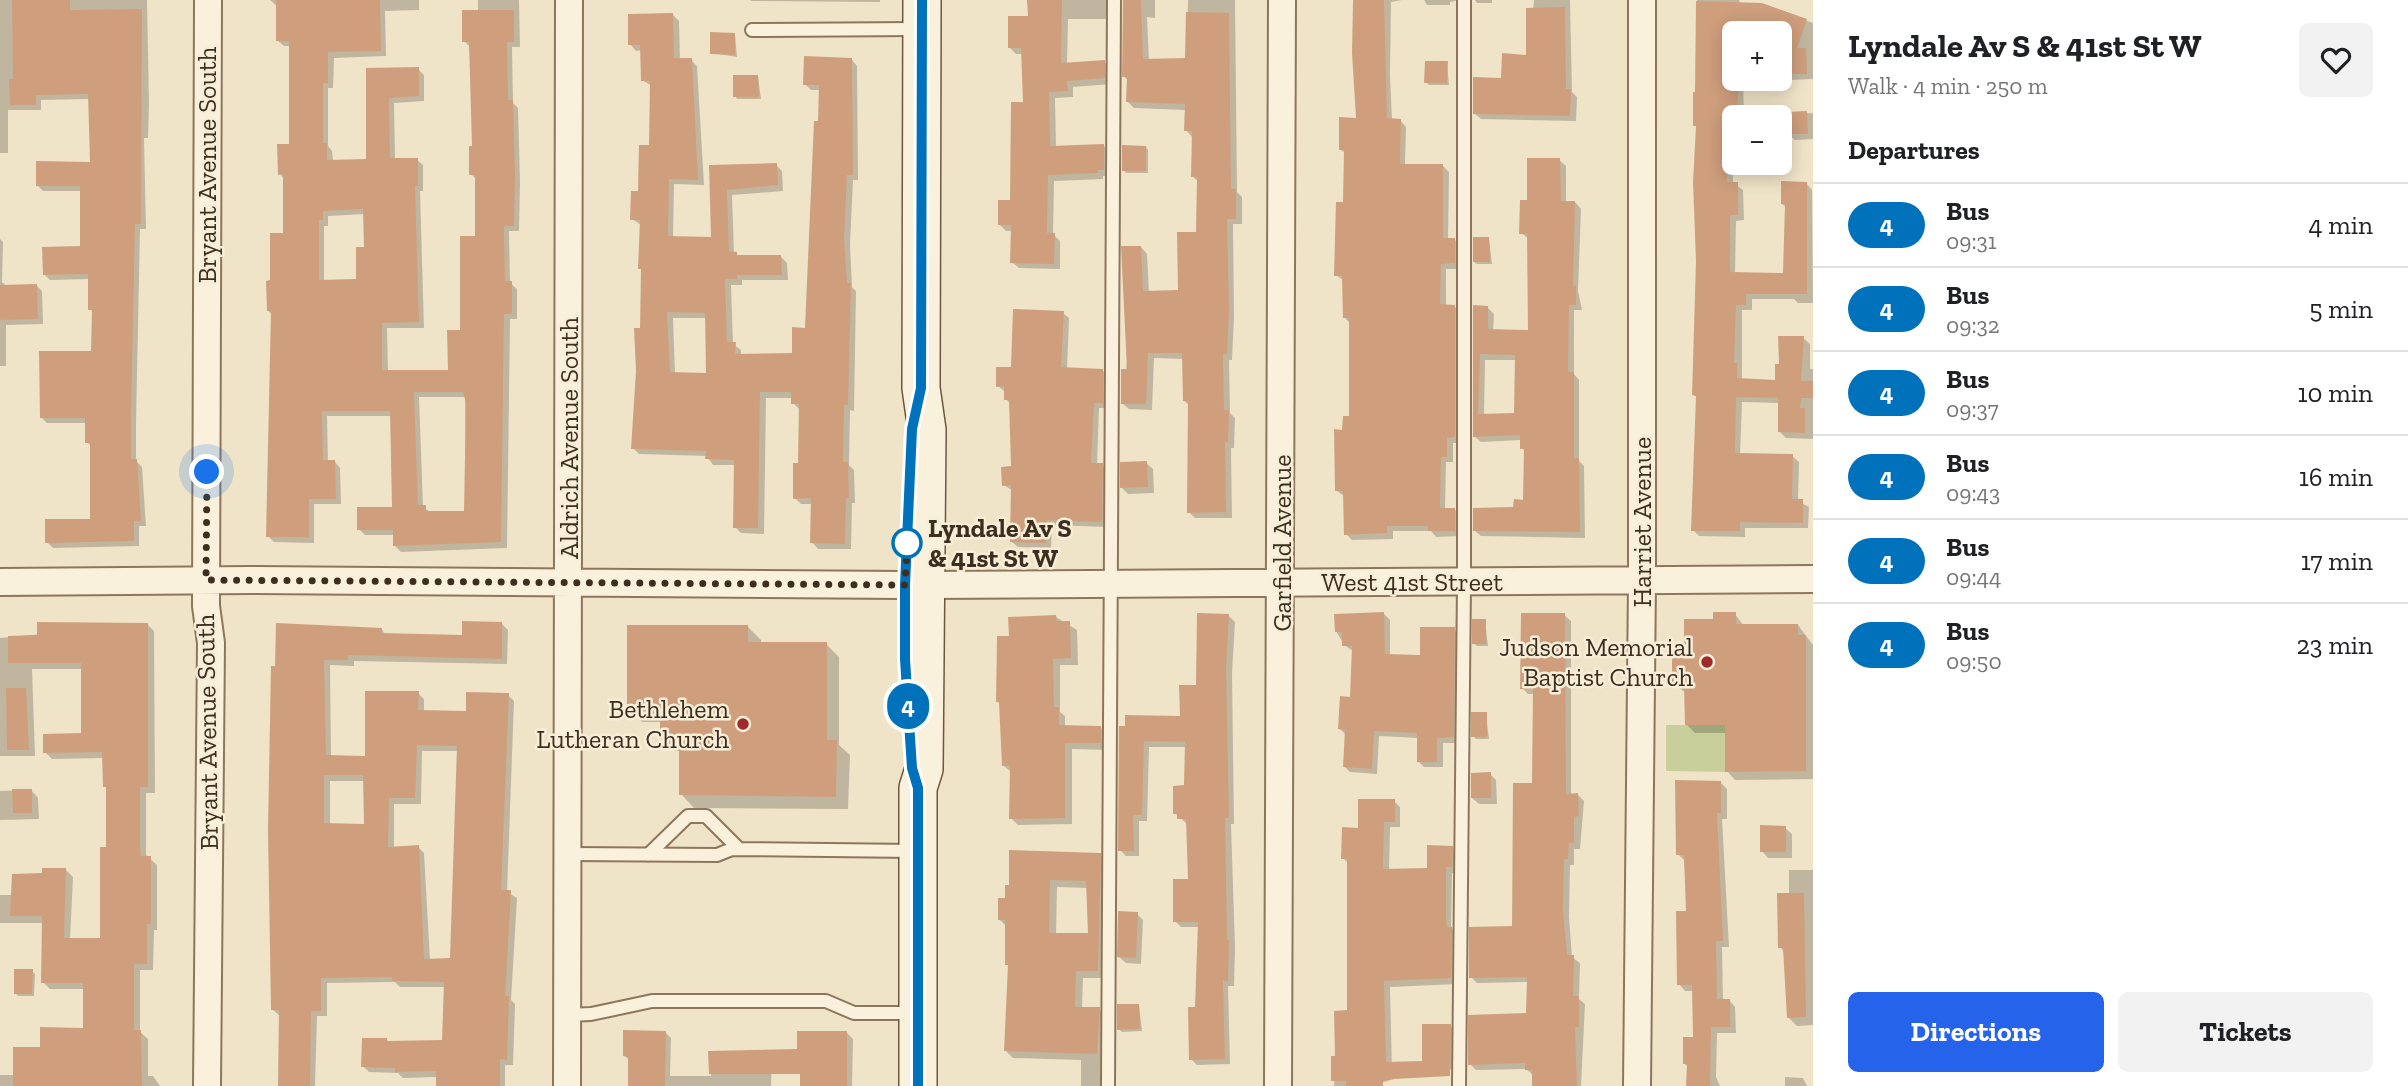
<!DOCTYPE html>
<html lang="en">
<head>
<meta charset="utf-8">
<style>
  body { margin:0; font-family:"Zilla Slab",serif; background:#f2f2f2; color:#202124; height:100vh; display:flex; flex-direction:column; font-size:26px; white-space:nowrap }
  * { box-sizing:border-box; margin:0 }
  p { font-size:23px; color:#757577 }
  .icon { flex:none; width:38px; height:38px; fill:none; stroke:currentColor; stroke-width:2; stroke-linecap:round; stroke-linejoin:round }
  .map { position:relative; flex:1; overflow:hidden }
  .sheet { display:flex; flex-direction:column; background:#fff; width:595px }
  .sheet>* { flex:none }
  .badge { padding:0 14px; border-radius:23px; font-size:24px; line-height:46px }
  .buttons { position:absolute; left:1722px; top:21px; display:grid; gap:14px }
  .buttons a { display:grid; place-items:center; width:70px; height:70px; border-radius:10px; background:#fff; box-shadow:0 4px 18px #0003; font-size:35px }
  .you { position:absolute; width:35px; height:35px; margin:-18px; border:5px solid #fff; border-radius:50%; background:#1a73e8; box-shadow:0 0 0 10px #1a73e833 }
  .map>.badge { position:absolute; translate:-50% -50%; box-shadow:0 0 0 4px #fff }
  h2 { padding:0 35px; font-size:26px; line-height:63px }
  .round { display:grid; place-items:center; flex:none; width:74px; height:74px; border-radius:10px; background:#f2f2f2 }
  .summary { display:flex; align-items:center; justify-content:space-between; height:119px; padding:0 35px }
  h1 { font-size:33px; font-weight:800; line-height:52px }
  .cta { display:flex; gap:14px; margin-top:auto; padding:14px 35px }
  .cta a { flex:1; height:80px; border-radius:10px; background:#2563eb; color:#fff; font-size:28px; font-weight:800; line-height:80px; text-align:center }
  .cta a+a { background:#f2f2f2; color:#202124 }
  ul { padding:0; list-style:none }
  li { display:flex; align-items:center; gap:21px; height:84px; padding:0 35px; border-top:2px solid #e0e0e0 }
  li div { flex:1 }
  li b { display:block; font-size:26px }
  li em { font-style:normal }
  li .badge { min-width:77px; font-weight:700; text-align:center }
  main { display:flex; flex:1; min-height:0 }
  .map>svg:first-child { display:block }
  .green { fill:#c9cf9b }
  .shadow { fill:#0003; fill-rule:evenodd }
  .building { fill:#cf9f7d; fill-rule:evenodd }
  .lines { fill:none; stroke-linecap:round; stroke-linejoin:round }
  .service-casing { stroke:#8d765c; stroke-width:16 }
  .minor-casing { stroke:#8d765c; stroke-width:30 }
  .secondary-casing { stroke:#6f573f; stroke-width:40 }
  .service { stroke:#faf1dc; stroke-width:12 }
  .minor { stroke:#faf1dc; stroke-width:26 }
  .secondary { stroke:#faf1dc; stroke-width:37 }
  .line-casing { stroke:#fff; stroke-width:16 }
  .line { stroke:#0072bc; stroke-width:10 }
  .walk { stroke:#3d2e20; stroke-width:7; stroke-dasharray:0 12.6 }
  .stop-dot { fill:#fff; stroke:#0072bc; stroke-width:3.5 }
  .poi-dot { fill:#9e2a2b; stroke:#f7eed8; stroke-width:2.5 }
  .labels { text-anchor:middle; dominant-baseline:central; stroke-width:5; stroke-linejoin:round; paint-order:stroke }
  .street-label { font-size:26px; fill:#3d2e20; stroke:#f7eed8 }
  .stop-label { font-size:26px; font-weight:bold; fill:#3d2e20; stroke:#f7eed8; text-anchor:start }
  .poi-label { font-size:26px; fill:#3d2e20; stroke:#f7eed8; text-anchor:end }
</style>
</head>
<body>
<main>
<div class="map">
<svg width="1813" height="1086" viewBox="0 0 1813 1086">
  <rect width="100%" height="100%" fill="#f0e4c8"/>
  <path class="green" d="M1666,725H1725V772L1666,771Z"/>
  <path class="shadow" d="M0,0H147L149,104L148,138H144L146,229H140L136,424V461L142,467L146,526H139V546L53,548L47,542L92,521V447L87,442L86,423H47L42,418L93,353L94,313L90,309V279L50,280L44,274L81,248L82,191H43L37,185L91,163L89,99L41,100V110H8V153H0Z
    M270,0H419V10L385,11L386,56L334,58L333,88H328V146L332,151L333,161H368L367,70L418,69L424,75V101L394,103L395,160H417L423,165V191H420L424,328H387L388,372H450L462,332L477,237L476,179L471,174L474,147L471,48L464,41L478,12V0H519L520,47H512L513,103L518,108L520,182L519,231H509L510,283L517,289V319H510L507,548L401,552L395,546V535H365L359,529L393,509L392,416H327L328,462H335L340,468L341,504H314V543L274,542L268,536L272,314L268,311L272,282L285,235L284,179L280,174L291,145V46H284L278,41V7ZM365,214L366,249L358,281H324V226H328V216ZM419,397H465L466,512L432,513L423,507Z
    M750,0H880V2L752,1Z
    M1029,0H1115L1111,19H1068L1067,64L1104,62L1111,68V84L1073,87V97L1055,98L1056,147L1104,146L1110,152V176H1103V179L1054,181L1053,234L1060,241V269L1019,268L1012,262L1013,231H1006L999,224L1012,202L1024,104L1023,54H1016L1009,47L1029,18Z
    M1124,0H1155V18L1147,17L1149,61L1187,60L1188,0H1235L1237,192L1242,197V224H1233L1234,317L1232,360H1229L1230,413L1235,418L1234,448H1231L1232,518H1195L1189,512L1190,406L1184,401V359L1154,358L1152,410L1129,409L1122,403L1141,247L1147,254L1149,293L1180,291L1198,234L1199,182L1193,177L1192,137L1186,130V110L1134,108L1128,102V81L1124,76Z
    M1354,0H1402L1391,2L1390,75L1392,120H1400L1406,127L1405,166H1443L1449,172L1448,240H1455L1461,246V269H1446V306H1454L1461,313V443H1453V462H1446L1445,510H1455L1461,516V536L1436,537L1431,531H1393V539L1352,540L1346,534L1345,497L1336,490L1344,432L1351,418L1350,323L1345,318L1344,281L1336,275L1345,204L1346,154L1340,149L1358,119Z
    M1424,0H1460L1450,2V5H1427Z
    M1475,0H1492V3H1477Z
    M1534,0H1585H1570L1572,92L1577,97L1576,121L1481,119L1474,113L1502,80L1528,57Z
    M1697,0H1739L1741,4L1762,5L1813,23V79L1789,80L1782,74L1780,33H1734V79H1743L1744,117H1734L1733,183L1743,190L1744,220L1736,221L1735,274H1784L1786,207L1782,204L1806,183L1812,190L1813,303H1798L1794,299H1752V310H1742V380L1777,382L1781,366L1803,338L1810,344V369H1813V439L1786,438L1779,431L1780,403L1742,402L1740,455L1792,456L1799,462L1798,501L1809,507L1808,528H1745V537L1699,536L1693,530L1698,398L1694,395L1698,261Z
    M673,15L679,21L680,60H691L697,66L704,185L674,184L673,238L712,239L710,167L776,165L782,171L783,191L732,195L734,253L740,257H781L787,263L788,280H742V285H731L733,344L741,350V356L793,354L807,329L821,90H811L805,84L851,59L857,66L858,180H853L850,245L852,287L856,291L854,411L850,410L849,465L854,470L855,503H852L851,549H818L812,542L813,504H801L795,498L800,465L799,409L793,403V398H766L764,534L741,533L735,527L736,465H713L707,456L639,454L633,448L641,329V225L632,219L651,147L652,86L642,80V50L636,51L630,44ZM673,318H707L708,375L675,374Z
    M735,34L737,57L712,53Z
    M1447,63L1449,85H1429L1426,82Z
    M758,77L761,99H737L735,96Z
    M1813,113V139L1795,140L1788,134L1787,114Z
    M1146,147L1148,150V173H1126L1124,170Z
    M1559,160L1566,166V202H1575L1581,209L1578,291L1582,310H1574V374L1579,380V461L1584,466L1585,538L1481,536L1474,530L1525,501L1526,452L1522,448L1521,440L1481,442L1474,436V307L1488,308L1494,314L1493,331H1529V239L1521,233L1529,202ZM1485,360H1517L1516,414L1484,416Z
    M0,239L3,242L2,282L6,286H37L42,291L43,324L6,325V366H0Z
    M1489,239L1492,264H1477L1474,262Z
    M1063,313L1069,318L1067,369L1102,370L1108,376V408H1099L1097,465H1102L1108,470L1107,527L1052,525L1051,548L1018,547L1012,542L1013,491L1004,485L1013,468L1011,405L1006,399L1005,392L998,386Z
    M1146,463L1153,469L1154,493L1128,494L1122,488Z
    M1384,614L1390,620V656L1422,657L1454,629L1460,635L1459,743H1443V767H1424L1418,761V738L1379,736L1377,774L1350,772L1345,767L1346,735L1340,729L1352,699L1353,651L1344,645L1336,631Z
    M1735,614L1744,626L1798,625L1813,645V779L1735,780L1727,771V733H1695L1687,725L1686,693L1674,684L1686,645L1715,620Z
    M1564,615L1571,621V795H1578L1584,801L1580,849H1574V865H1570L1569,917L1572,957L1580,963L1579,999L1585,1004L1581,1086H1534V1076L1526,1069L1476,1070L1470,1064L1528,1014V982L1477,983L1471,977L1513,928L1533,785L1534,694H1528L1522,688Z
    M1229,616L1235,622L1232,673L1234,824H1231L1235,948L1234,986H1228L1230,1064L1197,1065L1191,1059L1197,1008L1199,927H1181L1175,921L1190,880L1188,825L1175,813L1186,787L1187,747H1149L1147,821H1139V856H1126L1120,850V728L1181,717Z
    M1056,617L1077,630L1078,665H1060V712L1065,716V727L1101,728L1108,735V750L1072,749V824L1018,825L1011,818V772L1003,765L1001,705L998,702L1010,638Z
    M1485,620L1488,646H1477L1474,643Z
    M147,624L154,631L155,793H146V855L157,865V930H154L153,970H140V1032L148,1039V1076H153L160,1086H0V1075H15L41,1048L85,1030V989H50L43,982L44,923H0V895H12L44,875L66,870L73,877L70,940H102L108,849V790L105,786L104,758L52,759L45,752L83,735V669H32L35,756H0V638Z
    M502,624L508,630L507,664L354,661V666L330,665L331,757H367L418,693L424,699V712L467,713L508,695L514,701L507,892L517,898L511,1000L515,1004L513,1065H505V1086H438V1077L403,1078L398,1073L369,1072L363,1066L387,1040L390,1043L444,1042L446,987H400L395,982L327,983V1016H317L315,1086H280V1016L273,1010V667L382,630L386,635L463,637ZM422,751H459L452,960H430L424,853L418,847L394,848V804H421ZM330,781H365L366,826L330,825Z
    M747,626L761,640V644H826L839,657V745L850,755L848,809L694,808L681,794V751H675L662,738V722H642L629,708Z
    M1486,714L1489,739H1476L1473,736Z
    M1490,774L1496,780L1497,804H1479L1472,798Z
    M1721,783L1727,789V819H1722L1729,947H1722L1723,1001L1729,1000L1735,1007L1736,1033H1717L1716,1077L1720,1086H1689V1068L1685,1064L1695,1039L1694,991H1685L1679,984L1688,913L1684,860L1678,854Z
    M31,790L38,798L39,819L0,820V791Z
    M1394,801L1400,807V827H1390L1389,871L1429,870L1452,847L1458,854V873H1452L1451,927L1458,935L1457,984L1390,987L1392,1072L1365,1086H1334L1336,1012H1349V864L1343,858L1360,829Z
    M1785,828L1792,834V858H1768L1762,851Z
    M1100,854L1107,862L1105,978H1083L1082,1009H1099L1107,1016L1105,1086H1081V1060L1013,1058L1006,1051L1010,967L1007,964V927L999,919L1007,900ZM1057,887L1088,888L1089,935H1056Z
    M1789,870H1813V1025L1797,1026L1788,1017L1785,953L1780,947L1789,895Z
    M1137,914L1143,920L1141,964L1126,963L1119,957Z
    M32,971L35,974L34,996H18L15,993Z
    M1139,1005L1142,1031L1122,1032L1119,1029Z
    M1450,1026L1455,1031V1069L1428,1070Z
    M665,1032L671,1038L670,1076H711L710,1052L772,1056L771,1086H630V1061L625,1056Z
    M846,1032L853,1039L852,1086H802Z
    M1785,1077L1803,1078L1807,1086H1785Z"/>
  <path class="building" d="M12,0H70V10L142,9L141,224H135L131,417V459H137L141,521H134V541L45,543V519H90V443H85V418H40L39,351H91L92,310H88V274L43,275L42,247L80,246V186H36V161L90,162L88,94L36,95V105H10L9,79H13Z
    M276,0H380L381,51L328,52V83H323V143H327V160L366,159V68L419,67V96L389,98L390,158H418V186H415L419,322L382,323V370H448L447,330H460V236H475V175H469V146H472L469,42H462V10H514V42H507L508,100H513L515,175L514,226H504L505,281H512V314H504L501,542L393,546V530H357V507H392L390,411H322L323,460H335L336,499H309V537H266L271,311H267L266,281L270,280V233H283V174L278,175L277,144H289V41H276ZM363,209L364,247H356V279L319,280V220H323V211ZM414,392H463L466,403L464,511H426V505H418Z
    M1027,0H1062L1061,63L1105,60V78L1067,81L1068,91L1049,92L1050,146L1104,144V170H1098V173L1048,175L1047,233H1055L1054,264L1010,263L1011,225H998V200H1010L1011,102H1023L1021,48H1008V16H1028Z
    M1123,0H1141L1143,59L1185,58L1186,12L1229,13L1231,189H1236V219H1227L1229,309L1227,354H1223L1224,410H1229L1228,442H1225L1226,512L1187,513L1188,401H1183L1182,353H1148L1146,404H1121V369H1127L1121,246H1141L1143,291L1178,290L1177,232H1196L1197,177H1191L1192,131H1184L1185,104L1126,102L1127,77H1122Z
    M1353,0H1384L1387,118L1401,119L1400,164H1443V238H1455V263L1441,264L1440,304L1455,305V437L1447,438V457H1441L1440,508H1455V531H1428V526H1387V533L1344,535L1343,491H1335L1334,429L1342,430L1343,416H1349V318H1343L1342,276H1334L1336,202H1343L1344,150H1339V117L1356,118L1352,53Z
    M1696,1L1762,3L1807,19L1797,48H1806L1807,74H1787L1783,88L1780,33H1734V91H1738V117H1734V125H1729L1727,182H1738V215H1730V272L1783,273L1785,204H1781V181L1807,182V294H1746V305H1736L1734,363H1737V378L1775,380V364H1779L1778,336H1804L1801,381H1813V398H1801L1800,408H1805V433L1778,432V398L1736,397L1735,453L1793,454L1792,499H1803V523L1740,522V531H1691L1696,396L1692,395L1696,261L1693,182L1696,126H1693V92H1695Z
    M1565,7L1566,89H1571L1570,116L1473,114V77L1501,78L1502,53L1526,55V8Z
    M673,13L674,58H692L698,180L669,179L668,236L711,237L709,165L777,163L778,185L727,190L729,251L737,252V255H781L782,275H737V279H725L727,342H736L735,354L792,353V327L805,328L814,121H818L819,85H803L804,56L852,58L853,175H847L844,238L847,283H851L848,405H844L843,462H848L849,498H846L845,544L810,543L811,498L793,499V463H798L799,404H791V392H760L758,528H733L734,460L705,459L706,451L631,449L636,371L634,328H640L641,269H638L640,220H630L631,191H638L639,145H649L650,81H641L640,45H628V14ZM667,312L705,313L706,373L670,372Z
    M710,32L735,33V55L710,54Z
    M1425,61H1448L1447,83H1424Z
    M733,75H758L759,97H733Z
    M1807,111L1808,134H1786V112Z
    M1122,145L1146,146V171H1122Z
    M1527,158H1560L1561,201H1575L1573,286H1576V305H1569L1568,372H1574V458H1579L1580,532L1473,531V508L1513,507L1514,499L1523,500L1524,449H1520V435L1473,437V305L1488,306V329L1528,330L1527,234H1519L1520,200H1527ZM1480,354L1515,355L1514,413L1478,414Z
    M1473,237H1489L1490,262H1473Z
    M37,284L38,319L0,320V285Z
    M1013,309L1064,311L1061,367L1103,369V403H1094L1091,463H1103L1102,522L1047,520L1046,543L1010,542L1011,485L1002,486L1001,467L1011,466L1009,400H1004V386L996,387V367H1011Z
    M1147,461L1148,487L1120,488V462Z
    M1384,612L1385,654L1420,655V627H1455L1454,737L1437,738V762H1417V733L1374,731L1372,769L1343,767L1345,730L1338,729L1340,696L1350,697L1352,646H1342V632H1335L1334,614Z
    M1713,612H1736V624H1798V635H1806V771L1725,772V725H1685L1684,685H1672V644L1684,643V619H1713Z
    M1197,613L1229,614L1226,666L1229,818H1225L1227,940H1229L1228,981L1223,980L1225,1059L1189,1060L1188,1007H1195L1198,922H1173V879H1188L1186,819H1177V814H1173V786L1184,785L1185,742L1144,741L1142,815H1133L1134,851H1118L1119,726H1125V715L1180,716L1179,685H1196Z
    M1521,613H1565L1566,794L1578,793L1579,816L1574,817V843H1569L1568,859H1564L1563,910L1567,955H1574L1573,996H1579V1027H1575L1577,1086H1532V1070H1525V1063L1468,1065V1015L1526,1013L1527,977L1469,978V927L1512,926L1513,783H1532L1533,689H1520Z
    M1056,615L1057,621H1070L1071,658L1053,659L1054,707H1059V725L1101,726V743H1065V818L1009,819L1010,766H1002L999,702H996L997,636H1009L1008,617Z
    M1472,619H1486V644H1472Z
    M462,621L502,622V659L348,655V660H324L326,755L365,756V691H419L418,710L466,711V692L509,693L501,890H511L505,996H509L507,1060L500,1059V1086H436V1071L395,1072V1068L361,1067L362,1038H387V1041L442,1040L444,982L392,981V977L321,978V1011H311L310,1086H278L279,1010H271L268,830L271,666H275L276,623L382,628V633L462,635ZM417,745L457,746L450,958L424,959L419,845L388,847L389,798H415ZM324,775H363L364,824L324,823Z
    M37,622L148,623V787H140V847L141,856H151V924H147V964H134V1030H141L142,1086H13V1047H40V1027L83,1028V983H41L42,916H10L12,874L42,873V868H66L64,938H100V847H106V787H103L102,752L43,753V734L81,733V663H8V636L37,635Z
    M627,625H748V642H827V740H837L836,797L679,795V739H660V709H627Z
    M6,688H26L29,750H7Z
    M1471,712H1487V737H1471Z
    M1491,772V798H1471V773Z
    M1675,780L1721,781V813H1717L1723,941H1716L1717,999H1730V1027H1711L1710,1086H1686L1687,1064H1683V1037H1693L1692,985H1677L1676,911H1686L1684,855H1676Z
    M12,789H32V813H13Z
    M1358,799H1395V822H1384L1383,869L1427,868V845L1453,846L1452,867H1446V919L1447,927H1452L1451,978L1384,981L1386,1062L1422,1061V1024H1451L1450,1076L1394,1079L1383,1082V1086H1346V1081H1331V1056H1335L1334,1011L1347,1010V859H1341L1342,827L1358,828Z
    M1760,825L1786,826V852H1760Z
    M1009,850L1101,853L1098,971H1076L1075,1007H1100L1097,1054L1004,1051L1008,965H1005V920H998V898H1005V885H1009ZM1050,880L1086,881L1088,933H1049Z
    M1777,893H1804L1806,1017L1787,1018L1783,948H1778Z
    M1118,911L1138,912L1136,958L1117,957Z
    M14,969H33L32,994H14Z
    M1117,1004H1139L1140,1029L1117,1030Z
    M623,1030L666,1031L665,1086H628V1057L623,1056Z
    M797,1031H847V1086H800V1074H709L708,1051L797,1049Z"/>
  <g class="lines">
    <g class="service-casing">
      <path id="service" d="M752,30L918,29
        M569,854L717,855L732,849L915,851
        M648,855L688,816H706L739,849
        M568,1015L591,1014L652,1001H826L854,1013H914
        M1108,1086L1114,0
        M1459,1086L1464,582V0"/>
    </g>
    <g class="minor-casing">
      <path id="minor" d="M0,582L252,580L905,585
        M928,585L1813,579
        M207,1086L211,643L206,606L208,0
        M567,1086L569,0
        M1278,1086L1282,0
        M1637,1086L1642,581V0"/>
    </g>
    <g class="secondary-casing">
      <path id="secondary" d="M918,1086V788L924,769L927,430L921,388L922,0"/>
    </g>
    <use href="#service" class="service"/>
    <use href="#minor" class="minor"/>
    <use href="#secondary" class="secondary"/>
  </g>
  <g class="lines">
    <g class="line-casing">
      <path id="line" d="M918,1086V788L912,768L905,659V585L912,429L921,388L922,0"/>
    </g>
    <use href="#line" class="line"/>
    <path class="walk" d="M207,472L206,580L905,585L908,531L907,543"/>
  </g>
  <circle class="stop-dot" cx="907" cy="543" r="14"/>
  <g class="poi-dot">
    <circle cx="1707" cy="662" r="7"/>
    <circle cx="743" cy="724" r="7"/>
  </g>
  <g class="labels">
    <g class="street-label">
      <text transform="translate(207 165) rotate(-90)">Bryant Avenue South</text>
      <text transform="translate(569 438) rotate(-90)">Aldrich Avenue South</text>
      <text transform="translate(1642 522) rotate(-90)">Harriet Avenue</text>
      <text transform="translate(1282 543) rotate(-90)">Garfield Avenue</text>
      <text x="1412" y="582">West 41st Street</text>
      <text transform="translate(207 732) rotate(-91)">Bryant Avenue South</text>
    </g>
    <g class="stop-label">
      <text x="928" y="528">Lyndale Av S<tspan x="928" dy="30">&amp; 41st St W</tspan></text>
    </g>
    <g class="poi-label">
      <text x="1693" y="647">Judson Memorial<tspan x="1693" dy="30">Baptist Church</tspan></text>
      <text x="729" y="709">Bethlehem<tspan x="729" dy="30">Lutheran Church</tspan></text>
    </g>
  </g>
</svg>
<div class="buttons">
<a>+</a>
<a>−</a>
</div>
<div class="you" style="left:207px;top:472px"></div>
<b class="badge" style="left:908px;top:706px;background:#0072bc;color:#fff">4</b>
</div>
<section class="sheet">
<div class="summary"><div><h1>Lyndale Av S &amp; 41st St W</h1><p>Walk · 4 min · 250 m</p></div><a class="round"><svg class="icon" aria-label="heart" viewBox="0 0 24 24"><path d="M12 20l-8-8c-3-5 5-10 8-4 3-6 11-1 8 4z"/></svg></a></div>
<h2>Departures</h2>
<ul>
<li><span class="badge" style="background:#0072bc;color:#fff">4</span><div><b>Bus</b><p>09:31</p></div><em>4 min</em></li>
<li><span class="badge" style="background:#0072bc;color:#fff">4</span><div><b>Bus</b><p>09:32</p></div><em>5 min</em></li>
<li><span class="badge" style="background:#0072bc;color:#fff">4</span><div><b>Bus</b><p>09:37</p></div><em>10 min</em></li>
<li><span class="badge" style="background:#0072bc;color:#fff">4</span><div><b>Bus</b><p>09:43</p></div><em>16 min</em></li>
<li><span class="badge" style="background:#0072bc;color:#fff">4</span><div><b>Bus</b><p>09:44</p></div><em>17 min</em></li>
<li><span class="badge" style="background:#0072bc;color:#fff">4</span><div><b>Bus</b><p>09:50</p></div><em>23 min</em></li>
</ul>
<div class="cta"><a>Directions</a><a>Tickets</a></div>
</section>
</main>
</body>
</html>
